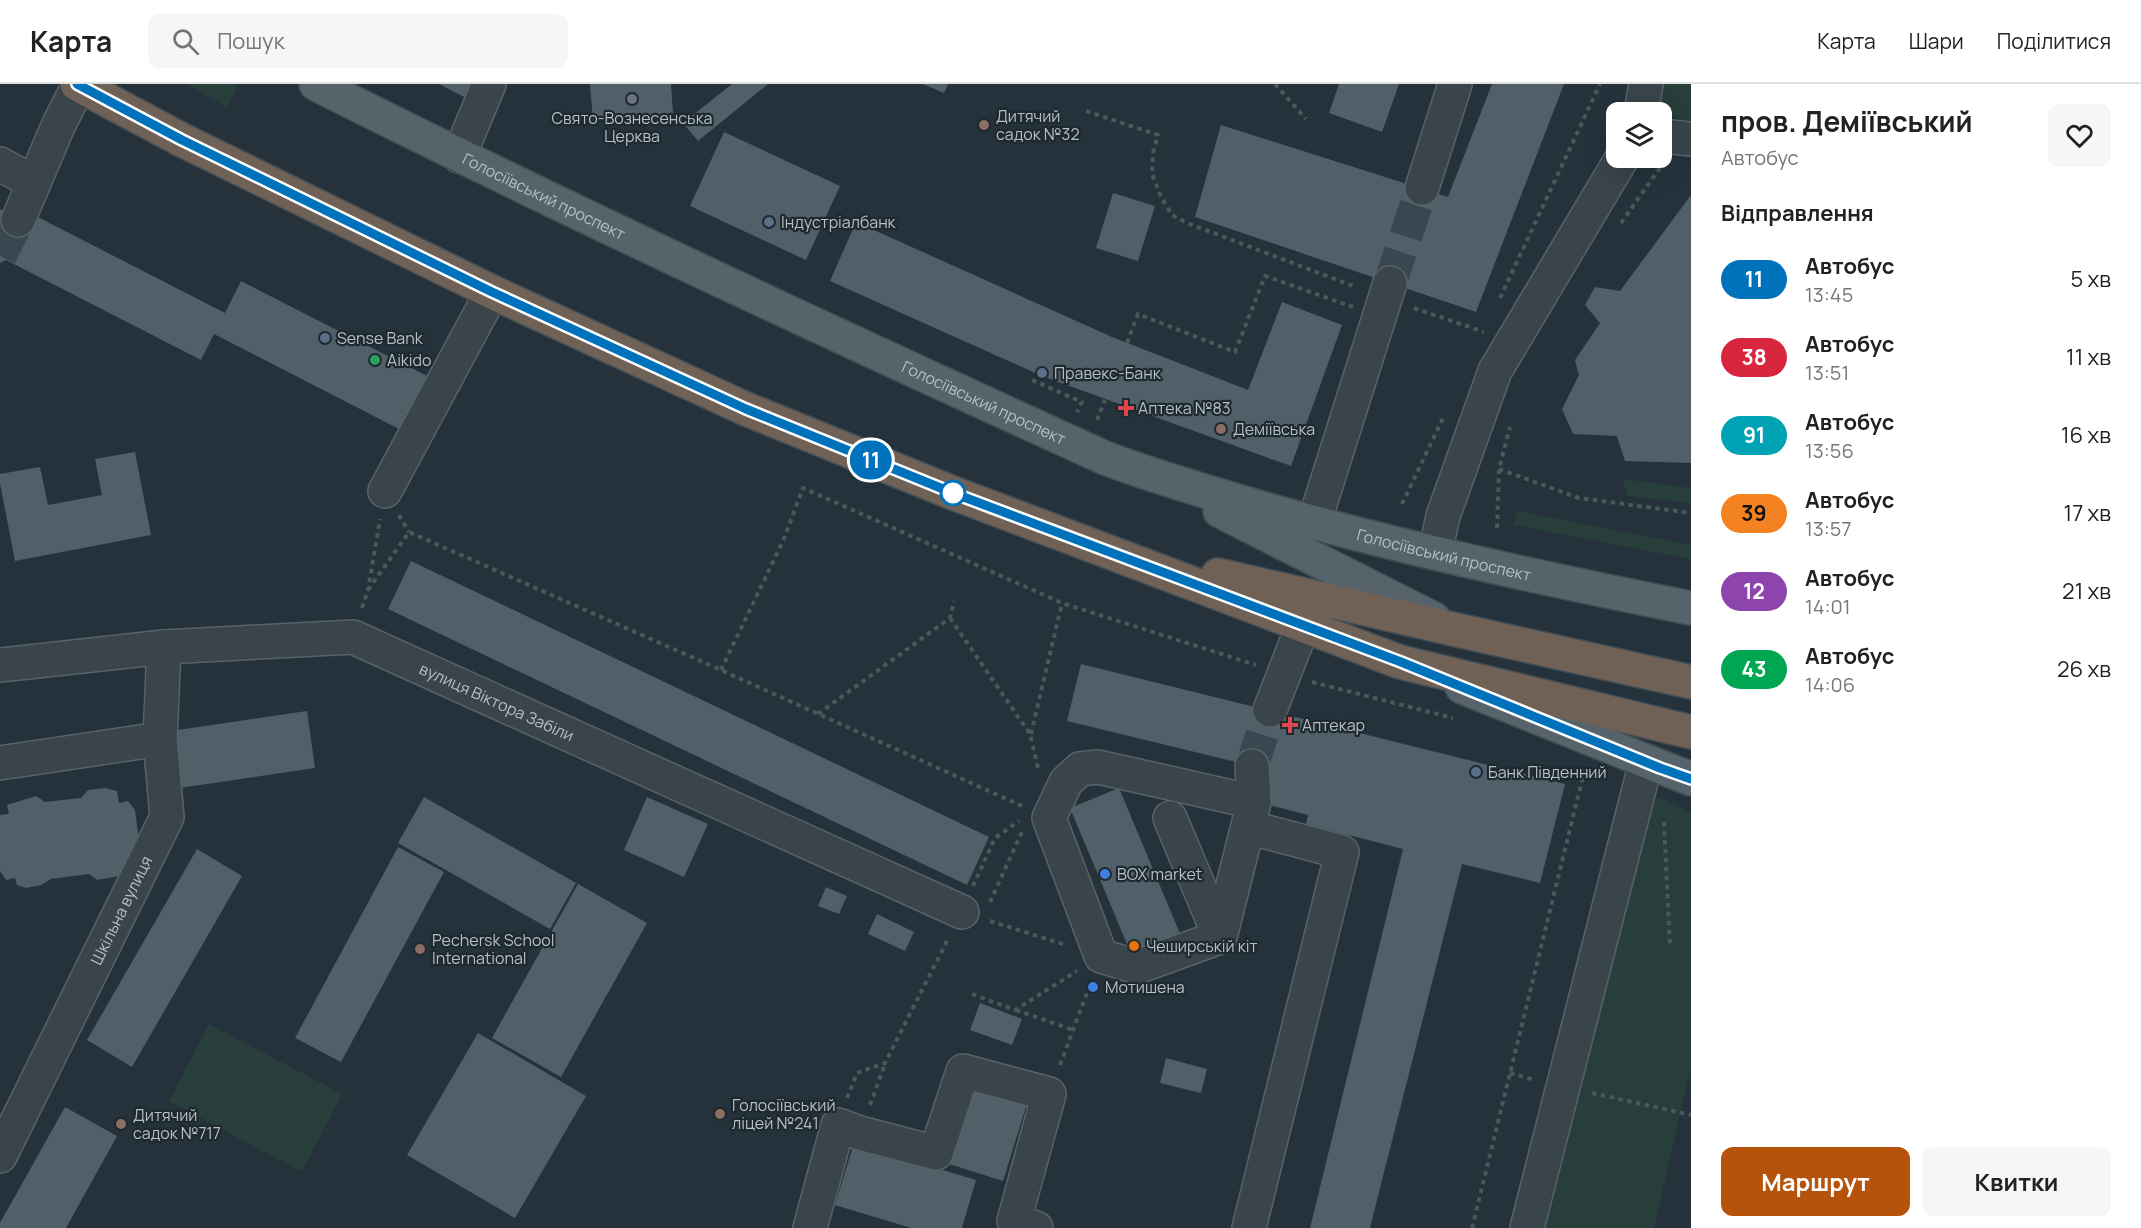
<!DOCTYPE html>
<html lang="uk">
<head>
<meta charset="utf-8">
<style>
  body { margin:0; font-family:Manrope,sans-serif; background:#f6f6f6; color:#222; height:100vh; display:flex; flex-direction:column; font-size:22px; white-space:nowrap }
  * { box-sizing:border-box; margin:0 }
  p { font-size:20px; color:#767676 }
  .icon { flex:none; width:33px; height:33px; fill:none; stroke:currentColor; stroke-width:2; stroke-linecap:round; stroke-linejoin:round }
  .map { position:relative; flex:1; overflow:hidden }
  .drawer { display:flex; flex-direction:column; background:#fff; width:450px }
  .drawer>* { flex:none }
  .badge { padding:0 12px; border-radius:20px; font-size:21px; line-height:39px }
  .fabs { position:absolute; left:1606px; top:18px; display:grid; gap:12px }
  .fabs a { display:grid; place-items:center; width:66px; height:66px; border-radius:12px; background:#fff; box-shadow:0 6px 24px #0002; font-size:30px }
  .map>.badge { position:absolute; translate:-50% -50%; box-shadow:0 0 0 3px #fff }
  h2 { padding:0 30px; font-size:22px; line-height:54px }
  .round { display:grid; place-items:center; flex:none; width:63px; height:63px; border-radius:12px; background:#f6f6f6 }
  .summary { display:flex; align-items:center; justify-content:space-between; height:102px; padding:0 30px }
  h1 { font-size:28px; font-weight:700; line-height:45px }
  .primary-button { display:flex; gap:12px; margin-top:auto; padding:12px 30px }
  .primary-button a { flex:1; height:69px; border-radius:12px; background:#b45309; color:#fff; font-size:24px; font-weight:700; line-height:69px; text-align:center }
  .primary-button a+a { background:#f6f6f6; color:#222 }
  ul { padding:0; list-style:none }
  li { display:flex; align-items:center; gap:18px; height:78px; padding:0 30px }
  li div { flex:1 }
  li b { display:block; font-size:22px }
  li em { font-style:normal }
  li .badge { min-width:66px; font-weight:700; text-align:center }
  header { display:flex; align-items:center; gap:36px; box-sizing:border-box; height:84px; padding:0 30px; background:#fff; border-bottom:2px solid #e0e0e0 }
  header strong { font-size:28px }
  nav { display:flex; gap:33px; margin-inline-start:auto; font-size:21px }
  .search { width:420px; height:54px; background:#f6f6f6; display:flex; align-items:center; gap:15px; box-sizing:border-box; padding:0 21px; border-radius:12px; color:#767676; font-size:22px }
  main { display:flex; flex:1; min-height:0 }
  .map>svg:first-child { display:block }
  .green { fill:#283e3b }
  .building { fill:#515f68 }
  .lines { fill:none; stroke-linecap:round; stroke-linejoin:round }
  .minor-tunnel { stroke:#3a4750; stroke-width:33; stroke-dasharray:33 16; stroke-linecap:butt }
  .minor-casing { stroke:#576269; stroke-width:36 }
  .major-casing { stroke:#424d54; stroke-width:36 }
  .highway-casing { stroke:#444f56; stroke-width:36 }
  .path { stroke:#475a59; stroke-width:4; stroke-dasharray:4.5 4.5; stroke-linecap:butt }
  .minor { stroke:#39444b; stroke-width:33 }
  .major { stroke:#57636b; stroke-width:33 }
  .highway { stroke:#706157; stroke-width:33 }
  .line-casing { stroke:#fff; stroke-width:14 }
  .line { stroke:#0072bc; stroke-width:9 }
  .worship-dot { fill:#6b7280; stroke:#1e2930; stroke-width:2 }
  .education-dot { fill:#8d6e63; stroke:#1e2930; stroke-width:2 }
  .service-dot { fill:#5c6f8a; stroke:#1e2930; stroke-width:2 }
  .leisure-dot { fill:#2e9e5b; stroke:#1e2930; stroke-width:2 }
  .health-dot { fill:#e0444e; stroke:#1e2930; stroke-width:2 }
  .stop-dot { fill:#fff; stroke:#0072bc; stroke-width:3 }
  .shop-dot { fill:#3f7fe0; stroke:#1e2930; stroke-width:2 }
  .food-dot { fill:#e8710a; stroke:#1e2930; stroke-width:2 }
  .labels { text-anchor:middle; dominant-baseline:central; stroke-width:4.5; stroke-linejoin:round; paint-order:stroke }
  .poi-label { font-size:16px; fill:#b4bfc6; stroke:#1e2930; text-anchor:start }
  .street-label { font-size:16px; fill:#b4bfc6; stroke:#1e2930 }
</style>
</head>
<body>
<header>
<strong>Карта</strong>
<div class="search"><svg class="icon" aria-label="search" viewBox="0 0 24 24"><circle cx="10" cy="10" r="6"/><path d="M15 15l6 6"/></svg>Пошук</div>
<nav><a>Карта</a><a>Шари</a><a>Поділитися</a></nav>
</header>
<main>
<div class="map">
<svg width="1691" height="1144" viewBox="0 0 1691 1144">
  <rect width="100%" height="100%" fill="#25323b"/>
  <path class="green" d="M186,0H238L228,24Z
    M1661,0H1691V40L1659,27Z
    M1623,395L1691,404V419L1628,412Z
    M1516,427L1691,461V475L1514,441Z
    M1648,713L1663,715L1691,729V983L1654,1144H1541Z
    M209,940L342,1010L302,1088L169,1017Z"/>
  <path class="building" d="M439,0H475L468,15Z
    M590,0H671L673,30L593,37Z
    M732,0H768L698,57L683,39Z
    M923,0H948L944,9Z
    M1339,0H1399L1382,48L1329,29Z
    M1492,0H1564L1476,228L1195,133L1221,41L1448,113Z
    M724,48L840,102L806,176L690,122Z
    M1113,109L1155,122L1138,177L1096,164Z
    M1691,111V379L1625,377L1617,352L1573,350L1562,325L1579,291L1575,276L1600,239L1585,221L1595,203L1620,207Z
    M0,125L25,139L30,129L225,229L241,197L427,292L399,345L214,250L201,276L6,176L0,179Z
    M856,138L1112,253L1248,306L1282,218L1342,241L1291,382L1042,292L830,197Z
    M135,368L151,451L15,477L0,399V390L40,383L48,421L102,411L95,375Z
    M411,477L989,753L967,801L388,525Z
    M1081,580L1565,700L1540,799L1462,780L1370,1144H1310L1403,765L1306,740L1308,731L1261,719L1269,686L1067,637Z
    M307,627L315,684L173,705L164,648Z
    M105,704L117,707L119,719L128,717L135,726L139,757L125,791L97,796L89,790L51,795L41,801L26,804L17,801L15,794L6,796L0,787V731L9,730L7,721L36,712L45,718L81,714L88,706Z
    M1119,704L1181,852L1132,872L1070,724Z
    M424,713L576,799L550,845L398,759Z
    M647,713L708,740L684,793L624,766Z
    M398,763L444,788L341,978L295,954Z
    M197,765L242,792L132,983L87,956Z
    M578,800L647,839L561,993L492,954Z
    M826,803L847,812L839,830L818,822Z
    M877,830L914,848L905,867L868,850Z
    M980,919L1022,935L1012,961L970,946Z
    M478,949L586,1012L515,1134L407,1071Z
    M1166,974L1207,985L1201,1009L1160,999Z
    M975,996L1029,1013L1003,1097L949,1080Z
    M65,1023L117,1052L66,1144H0V1139Z
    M854,1059L976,1096L962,1144H911L835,1121Z"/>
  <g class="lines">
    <path class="minor-tunnel" d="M0,172L18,136
      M1390,199L1422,104
      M1252,682L1270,626"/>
    <g class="minor-casing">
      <g id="minor">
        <path d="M1641,28L1646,0"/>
        <path d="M1662,52L1691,55"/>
        <path d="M459,72L489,0"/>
        <path d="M0,80L34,99"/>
        <path d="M1422,104L1455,0"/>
        <path d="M18,136L59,40L79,1"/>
        <path d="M385,407L492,208"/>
        <path d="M1314,439L1390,199"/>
        <path d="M1435,469L1443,432L1495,287L1622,74"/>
        <path id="s1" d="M0,581L164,563L353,553L962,828"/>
        <path d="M1270,626L1303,541"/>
        <path d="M0,679L160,655"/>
        <path d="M1252,682L1254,718L1220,853L1137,883L1101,872L1049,734L1066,698L1080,685L1098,683L1254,718"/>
        <path d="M1170,734L1220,853"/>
        <path d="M1248,743L1342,768L1249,1144"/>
        <path id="s2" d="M0,1072L167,733L160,655L164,563"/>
        <path d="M810,1144L838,1041L860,1049L936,1069L963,987L1049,1010L1014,1137L1036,1144"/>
        <path d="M1527,1144L1646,678"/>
      </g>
    </g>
    <g class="major-casing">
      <g id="major">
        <path id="s3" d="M316,0C576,131 840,253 1105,374C1157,394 1211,409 1265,425C1405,465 1548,496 1691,524"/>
        <path d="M1220,427L1434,535"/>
        <path d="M1462,603L1691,695"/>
      </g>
    </g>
    <g class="highway-casing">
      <path id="highway" d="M77,0L182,56L492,208L746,325L953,409L1400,578L1691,648
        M1218,491L1457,546L1691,598"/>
    </g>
    <path class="path" d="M1275,0L1306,35
      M1086,27L1158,51L1153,69L1152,90L1161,113L1172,131L1187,139L1356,203
      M1621,139L1662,81
      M1500,214L1600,0
      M1414,224L1484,248
      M1127,259L1138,230L1235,268L1265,192L1353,223
      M1032,296L1082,318L1077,328
      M1097,336L1105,316
      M1499,385L1579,414L1691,429
      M1402,420L1444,332
      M399,431L409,448
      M1497,444L1499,385L1510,343
      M368,506L409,448L721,586L1022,722
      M362,524L368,506L380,435
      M950,534L1030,650L1038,684
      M721,586L783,457L803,404L1062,519L1256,581
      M1312,598L1453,634
      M818,630L950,534L954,517
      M1031,650L1062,519
      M1664,738L1670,864
      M973,802L995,754L1019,737
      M990,818L1022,748
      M990,837L1066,861
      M972,910L1015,926L1077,887
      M1016,926L1073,946
      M1060,981L1091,898
      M1510,989L1535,996
      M1592,1009L1691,1031
      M847,1014L857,989L885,979L948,855
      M870,1021L885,980
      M1472,1144L1585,684"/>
    <use href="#minor" class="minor"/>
    <use href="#major" class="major"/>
    <use href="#highway" class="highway"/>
  </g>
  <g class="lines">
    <g class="line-casing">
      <path id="line" d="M77,0L182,56L492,208L746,325L953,409L1401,578L1660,684L1691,695"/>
    </g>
    <use href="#line" class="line"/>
  </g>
  <circle class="worship-dot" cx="632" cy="15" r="6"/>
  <g class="education-dot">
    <circle cx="984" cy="41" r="6"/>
    <circle cx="1221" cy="345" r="6"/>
    <circle cx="420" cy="865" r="6"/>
    <circle cx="720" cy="1030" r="6"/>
    <circle cx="121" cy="1040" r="6"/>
  </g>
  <g class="service-dot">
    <circle cx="769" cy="138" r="6"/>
    <circle cx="325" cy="254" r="6"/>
    <circle cx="1042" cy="289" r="6"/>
    <circle cx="1476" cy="688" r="6"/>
  </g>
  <circle class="leisure-dot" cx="375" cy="276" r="6"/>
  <g class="health-dot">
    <path d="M1123 315h6v6h6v6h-6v6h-6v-6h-6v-6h6z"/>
    <path d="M1287 632h6v6h6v6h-6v6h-6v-6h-6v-6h6z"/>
  </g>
  <circle class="stop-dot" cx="953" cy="409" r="12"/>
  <g class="shop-dot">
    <circle cx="1105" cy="790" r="6"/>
    <circle cx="1093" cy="903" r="6"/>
  </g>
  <circle class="food-dot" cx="1134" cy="862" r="6"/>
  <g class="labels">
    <g class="poi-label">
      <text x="996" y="32">Дитячий<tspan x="996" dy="18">садок №32</tspan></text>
      <text x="632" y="34" text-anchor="middle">Свято-Вознесенська<tspan x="632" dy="18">Церква</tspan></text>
      <text x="781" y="138">Індустріалбанк</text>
      <text x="337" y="254">Sense Bank</text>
      <text x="387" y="276">Aikido</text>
      <text x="1054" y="289">Правекс-Банк</text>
      <text x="1138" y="324">Аптека №83</text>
      <text x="1233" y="345">Деміївська</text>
      <text x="1302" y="641">Аптекар</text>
      <text x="1488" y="688">Банк Південний</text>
      <text x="1117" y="790">BOX market</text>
      <text x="432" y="856">Pechersk School<tspan x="432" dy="18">International</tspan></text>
      <text x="1146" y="862">Чеширській кіт</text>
      <text x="1105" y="903">Мотишена</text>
      <text x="732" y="1021">Голосіївський<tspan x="732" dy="18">ліцей №241</tspan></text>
      <text x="133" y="1031">Дитячий<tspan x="133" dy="18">садок №717</tspan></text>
    </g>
    <g class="street-label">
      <text stroke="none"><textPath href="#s3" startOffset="254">Голосіївський проспект</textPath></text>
      <text stroke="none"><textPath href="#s3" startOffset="740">Голосіївський проспект</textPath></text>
      <text stroke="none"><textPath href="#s3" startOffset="1226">Голосіївський проспект</textPath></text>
      <text stroke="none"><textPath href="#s1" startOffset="512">вулиця Віктора Забіли</textPath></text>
      <text stroke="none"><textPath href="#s2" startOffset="274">Шкільна вулиця</textPath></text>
    </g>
  </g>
</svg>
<div class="fabs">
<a><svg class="icon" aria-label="layers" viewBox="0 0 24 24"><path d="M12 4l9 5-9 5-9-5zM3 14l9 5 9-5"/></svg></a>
</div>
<b class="badge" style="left:871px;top:376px;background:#0072bc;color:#fff">11</b>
</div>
<section class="drawer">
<div class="summary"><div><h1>пров. Деміївський</h1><p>Автобус</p></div><a class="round"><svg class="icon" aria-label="heart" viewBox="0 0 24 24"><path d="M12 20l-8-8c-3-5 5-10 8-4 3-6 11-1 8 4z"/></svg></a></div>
<h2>Відправлення</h2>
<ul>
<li><span class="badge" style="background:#0072bc;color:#fff">11</span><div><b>Автобус</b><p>13:45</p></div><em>5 хв</em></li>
<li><span class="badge" style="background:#d7263d;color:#fff">38</span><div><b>Автобус</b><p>13:51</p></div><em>11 хв</em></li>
<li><span class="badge" style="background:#00a3b4;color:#fff">91</span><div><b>Автобус</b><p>13:56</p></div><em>16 хв</em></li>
<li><span class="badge" style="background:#f58220;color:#111">39</span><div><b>Автобус</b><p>13:57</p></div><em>17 хв</em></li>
<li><span class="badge" style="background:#8e44ad;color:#fff">12</span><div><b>Автобус</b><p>14:01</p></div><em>21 хв</em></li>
<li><span class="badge" style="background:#00a651;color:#fff">43</span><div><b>Автобус</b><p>14:06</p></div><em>26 хв</em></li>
</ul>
<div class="primary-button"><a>Маршрут</a><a>Квитки</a></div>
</section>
</main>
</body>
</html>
